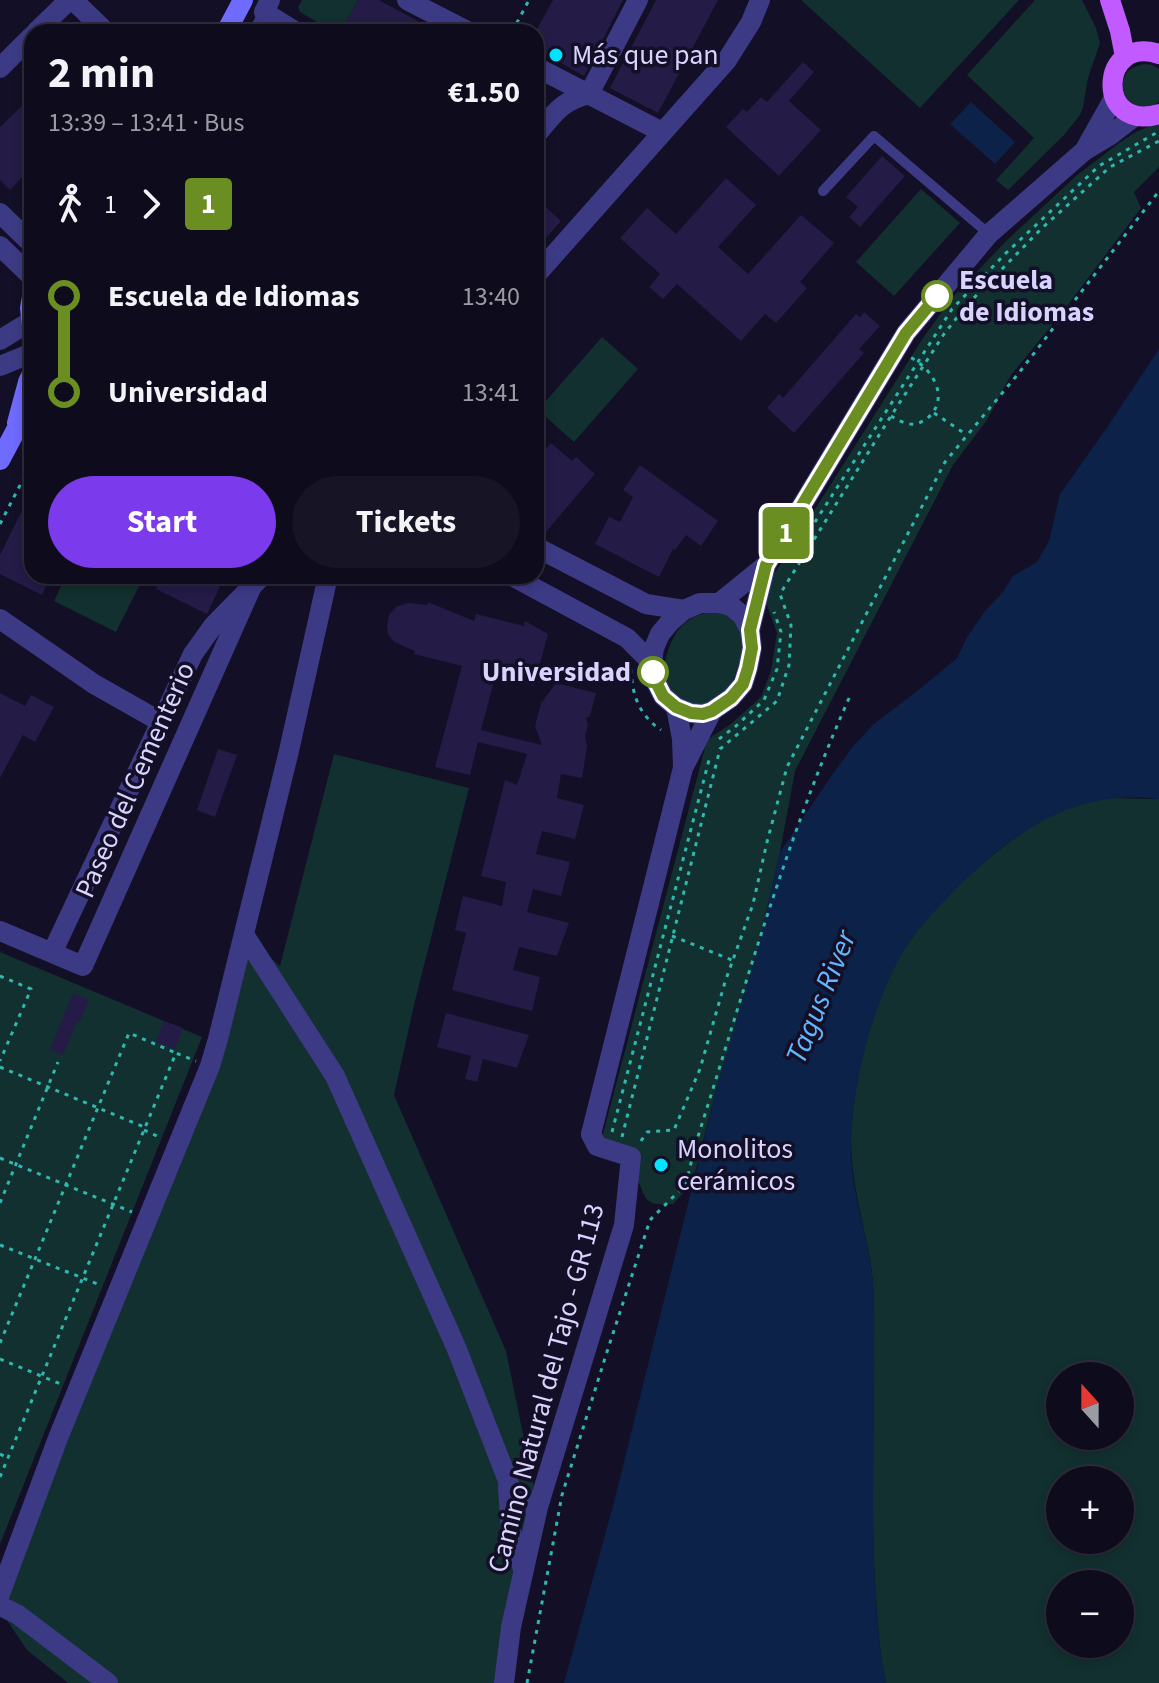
<!DOCTYPE html>
<html lang="en">
<head>
<meta charset="utf-8">
<style>
  body { margin:0; font-family:"Source Sans 3",sans-serif; background:#171425; color:#f1f3f6; height:100vh; display:flex; flex-direction:column; font-size:30px; white-space:nowrap }
  * { box-sizing:border-box; margin:0 }
  p { font-size:26px; color:#9b9ba3 }
  .icon { flex:none; width:44px; height:44px; fill:none; stroke:currentColor; stroke-width:2; stroke-linecap:round; stroke-linejoin:round }
  .map { position:relative; flex:1; overflow:hidden }
  .drawer { position:absolute; left:24px; top:24px; width:520px; height:560px; display:flex; flex-direction:column; background:#0e0b1c; border-radius:24px; box-shadow:0 4px 12px #0003,0 0 0 2px #2e2b3b }
  .drawer>* { flex:none }
  .badge { padding:0 16px; border-radius:6px; font-size:28px; line-height:52px }
  .needle { width:52px; rotate:339deg }
  .tools { position:absolute; left:1046px; top:1362px; display:grid; gap:16px }
  .tools a { display:grid; place-items:center; width:88px; height:88px; border-radius:50%; background:#0e0b1c; box-shadow:0 4px 12px #0003,0 0 0 2px #2e2b3b; font-size:40px }
  .map>.badge { position:absolute; translate:-50% -50%; box-shadow:0 0 0 4px #fff }
  .legs { display:flex; align-items:center; gap:12px; height:88px; padding:0 24px; font-size:26px }
  .legs p { margin-inline-start:auto }
  .headline { display:flex; align-items:center; justify-content:space-between; height:136px; padding:0 24px }
  h1 { font-size:44px; font-weight:700; line-height:60px }
  .button { display:flex; gap:16px; margin-top:auto; padding:16px 24px }
  .button a { flex:1; height:92px; border-radius:48px; background:#7c3aed; color:#fff; font-size:32px; font-weight:700; line-height:92px; text-align:center }
  .button a+a { background:#171425; color:#f1f3f6 }
  ul { padding:0 24px; list-style:none }
  li { display:flex; align-items:center; gap:28px; height:96px; font-size:30px }
  li i { display:grid; place-items:center; width:12px; height:100%; margin:0 10px; background:currentColor }
  li i::after { content:''; width:20px; height:20px; margin:-10px; border:6px solid; border-radius:50%; background:#0e0b1c }
  li p { margin-inline-start:auto }
  li:first-child i { background:linear-gradient(#0000 50%,currentColor 0) }
  li:last-child i { background:linear-gradient(currentColor 50%,#0000 0) }
  .map>svg:first-child { display:block }
  .green { fill:#12302f; fill-rule:evenodd }
  .water { fill:#0c2248 }
  .building { fill:#241b47 }
  .lines { fill:none; stroke-linecap:round; stroke-linejoin:round }
  .path { stroke:#2fb8b0; stroke-width:3; stroke-dasharray:4 6; stroke-linecap:butt }
  .service { stroke:#3d3a85; stroke-width:10 }
  .minor { stroke:#3d3a85; stroke-width:20 }
  .tertiary { stroke:#3d3a85; stroke-width:20 }
  .secondary { stroke:#6f6bff; stroke-width:20 }
  .primary { stroke:#c25bff; stroke-width:20 }
  .line-1-casing { stroke:#fff; stroke-width:18 }
  .line-1 { stroke:#6b8e23; stroke-width:12 }
  .poi-dot { fill:#00e5ff; stroke:#130f26; stroke-width:3 }
  .stop-1-dot { fill:#fff; stroke:#6b8e23; stroke-width:4 }
  .labels { text-anchor:middle; dominant-baseline:central; stroke-width:7; stroke-linejoin:round; paint-order:stroke }
  .poi-label { font-size:28px; fill:#d9d4ff; stroke:#130f26; text-anchor:start }
  .stop-label { font-size:28px; font-weight:bold; fill:#d9d4ff; stroke:#130f26; text-anchor:start }
  .street-label { font-size:28px; fill:#d9d4ff; stroke:#130f26 }
  .water-label { font-size:30px; font-style:italic; fill:#62b6ff; stroke:#130f26 }
</style>
</head>
<body>
<div class="map">
<svg width="1159" height="1683" viewBox="0 0 1159 1683">
  <rect width="100%" height="100%" fill="#130f26"/>
  <path class="green" d="M302,0H358L340,32H334L300,12L298,7Z
    M801,0H1019L920,108Z
    M1035,0H1082L1096,28L1100,43L1088,78L1083,107L1080,115L1064,135L1008,190L996,180L1034,138L967,75Z
    M1145,64L1152,65L1159,69V102C1126,123 1104,70 1145,64Z
    M1159,122V167L1134,192L1141,208L1058,318L1011,375L987,420L953,465L795,771L780,852L759,944L716,1091L692,1184L673,1204C636,1207 649,1192 632,1172C624,1163 609,1158 598,1153L707,740L732,723L761,697L771,671L777,633L764,597L766,587L923,338L952,298L1006,241L1076,176L1119,143L1136,132Z
    M921,189L960,223L894,296L856,262Z
    M602,337L638,369L574,442L538,410Z
    M66,576H144L116,632L54,601Z
    M727,610L746,641L732,684L707,706L683,704C678,699 670,692 667,685C663,676 664,663 667,654C677,621 694,612 727,610Z
    M334,754L469,788L415,1001L394,1095L506,1351L538,1507L504,1683H68L27,1650L0,1610L224,1020L245,936L280,966Z
    M1109,798L1159,799V1683H886C880,1655 878,1627 876,1599C870,1514 874,1429 874,1344C874,1316 875,1287 870,1260C863,1220 851,1181 851,1140C852,1085 873,1001 901,954C930,906 1006,836 1057,813C1073,805 1091,802 1109,798ZM1060,1376H1120V1436H1060ZM1060,1480H1120V1540H1060ZM1060,1584H1120V1644H1060Z
    M0,952L202,1037L0,1544Z"/>
  <path class="water" d="M971,102L1015,142L995,164L950,124Z
    M1159,349V799C1074,788 1010,834 953,892C934,912 913,932 900,957C872,1008 854,1078 851,1137C849,1179 863,1220 870,1261C875,1287 874,1314 874,1340C875,1426 870,1513 876,1599C878,1628 880,1655 886,1683H564L613,1506L716,1091L759,944L780,852L834,772L854,745L874,724L921,688L957,658L967,637L985,611L1002,593L1013,576L1037,562L1049,541L1060,494L1106,429Z"/>
  <path class="building" d="M358,0H379L438,32H340Z
    M553,0H623L584,76L536,49V31Z
    M656,0H718L658,113L610,88Z
    M803,62L814,72L789,101L821,130L779,176L726,127L743,109L747,112L761,97L767,102Z
    M32,96V183L24,175L10,190L0,180V127Z
    M882,156L905,176L860,227L849,217L858,207L846,197Z
    M726,178L756,205L718,247L748,274L801,215L834,243L800,282L807,288L776,323L765,314L741,341L677,284L663,299L649,287L660,274L620,238L647,208L676,234Z
    M536,198L561,221L536,249Z
    M864,312L880,326L859,349L864,353L794,433L767,408L779,394L783,398L856,314L860,317Z
    M551,443L572,461L576,457L595,474L546,532L536,524V460Z
    M640,465L718,521L701,546L686,535L675,550L673,549L659,577L595,544L609,517L620,522L633,497L623,490Z
    M32,490V576H51L42,595L0,574V555Z
    M160,576H225L207,614L156,589L157,587L155,586Z
    M428,602L474,621L476,614L524,626L525,621L548,634L534,686L496,674L481,730L542,745L535,726L541,703L556,683L596,693L590,716L586,718L588,725L585,736L587,746L582,778L561,774L557,798L584,805L575,839L542,831L536,854L570,862L561,896L533,889L527,912L569,923L557,956L519,947L513,970L540,977L532,1011L452,990L466,933L455,930L463,896L502,906L506,882L481,876L505,780L517,785L527,754L478,742L470,775L435,767L462,666L414,654L415,651L394,642L388,634L387,626L389,615L396,607L408,603L427,605Z
    M0,693L25,706L31,695L54,707L35,742L23,735L0,778Z
    M218,749L237,755L215,817L197,810Z
    M73,993L89,1000L80,1022L77,1021L63,1055L50,1050Z
    M446,1013L529,1035L517,1068L483,1059L477,1082L465,1079L471,1056L437,1047Z
    M164,1021L183,1028L175,1049L156,1042Z"/>
  <g class="lines">
    <path class="path" d="M512,32L529,0
      M934,413L967,435
      M891,416C898,420 906,425 915,424C933,420 943,402 936,385C932,373 921,363 910,357
      M0,524L32,462
      M804,539L952,309L1006,253L1099,166L1156,133
      M631,669C632,695 639,715 661,730
      M719,739L736,726L764,700L777,669L781,632L774,612
      M672,936L732,960
      M0,976L31,989L0,1061
      M0,1067L144,1127
      M144,1130L161,1138
      M612,1132L709,760
      M622,1137L720,749L777,701L789,665L791,625L780,594L891,416L944,334L967,305L1041,229L1110,167L1159,141
      M641,1141L647,1132L674,1130L700,1069L725,982L753,904L767,842L787,767L945,462L1018,374L1159,191
      M0,1158L132,1212
      M0,1203L58,1062
      M0,1245L100,1285
      M0,1343L129,1033L176,1053
      M0,1359L63,1385
      M0,1454L8,1458
      M0,1477L176,1053L196,1061
      M527,1683L562,1495L606,1355L650,1220L686,1184L695,1146C743,995 785,841 850,696"/>
    <path class="service" d="M253,32L264,12
      M823,191L874,136L989,234"/>
    <path class="minor" d="M73,0L106,32
      M270,0L264,12L293,30V32
      M407,0L469,32
      M36,32L69,0
      M536,67L662,132
      M0,68L32,36
      M536,135C554,114 561,101 589,94L638,0
      M0,213L32,244
      M0,246L32,277
      M536,275L727,60L751,22L760,0
      M0,619L94,684L161,722
      M0,931L83,966L252,586
      M245,936L335,1076L456,1347L515,1499L538,1507
      M52,953L193,654L213,626L262,576
      M508,1487L511,1532L523,1569
      M0,1594L58,1438L210,1066L218,1039L288,755L328,576
      M0,1606L17,1614L108,1683
      M504,1683L511,1627L538,1507L624,1225L631,1157L597,1146L591,1134"/>
    <path class="tertiary" d="M1086,148L1114,98
      M0,340L31,321
      M0,366L32,353
      M536,547L646,604L684,610
      M512,576L627,638L652,663
      M719,603L766,565
      M750,630L742,615L731,606L719,603H700L684,610L670,622L660,634L654,648L652,663L655,680L663,696L676,707L691,713L703,714L712,711L731,698L743,684L748,668L752,648L750,630L766,565L906,333L989,234L1084,151L1109,136L1135,116
      M676,707L682,739L683,766
      M591,1134L683,768L712,711"/>
    <path class="secondary" d="M226,32L243,0
      M32,297L30,308L32,325
      M17,423L28,382L32,374
      M0,460L16,430L32,409"/>
    <path class="primary" d="M1110,0L1120,31L1125,57
      M1159,54C1099,34 1095,133 1159,114"/>
  </g>
  <g class="lines">
    <g class="line-1-casing">
      <path id="line-1" d="M653,672L655,680L663,696L676,707L691,713L703,714L712,711L731,698L743,684L748,668L752,648L750,630L766,565L906,333L937,296"/>
    </g>
    <use href="#line-1" class="line-1"/>
  </g>
  <g class="poi-dot">
    <circle cx="556" cy="55" r="8"/>
    <circle cx="661" cy="1165" r="8"/>
  </g>
  <g class="stop-1-dot">
    <circle cx="937" cy="296" r="14"/>
    <circle cx="653" cy="672" r="14"/>
  </g>
  <g class="labels">
    <g class="poi-label">
      <text x="572" y="55">Más que pan</text>
      <text x="677" y="1149">Monolitos<tspan x="677" dy="32">cerámicos</tspan></text>
    </g>
    <g class="stop-label">
      <text x="959" y="280">Escuela<tspan x="959" dy="32">de Idiomas</tspan></text>
      <text x="631" y="672" text-anchor="end">Universidad</text>
    </g>
    <g class="street-label">
      <text transform="translate(135 780) rotate(-66)">Paseo del Cementerio</text>
      <text transform="translate(546 1388) rotate(-75)">Camino Natural del Tajo - GR 113</text>
    </g>
    <g class="water-label">
      <text transform="translate(821 997) rotate(-68)">Tagus River</text>
    </g>
  </g>
</svg>
<div class="tools">
<a><svg class="needle" viewBox="-14 -14 28 28"><path d="M0-13l5 13h-10z" fill="#e53935"/><path d="M0 13l5-13h-10z" fill="#9b9ba3"/></svg></a>
<a>+</a>
<a>−</a>
</div>
<b class="badge" style="left:786px;top:533px;background:#6b8e23;color:#fff">1</b>
<section class="drawer">
<div class="headline"><div><h1>2 min</h1><p>13:39 – 13:41 · Bus</p></div><b>€1.50</b></div>
<div class="legs"><svg class="icon" aria-label="walk" viewBox="0 0 24 24"><circle cx="13" cy="4" r="2"/><path d="M13 8l-2 6 4 7M11 14l-3 7M7 12l3-4h3l4 4"/></svg>1<svg class="icon" aria-label="forward" viewBox="0 0 24 24"><path d="M9 5l7 7-7 7"/></svg><b class="badge" style="background:#6b8e23;color:#fff">1</b></div>
<ul>
<li><i style="color:#6b8e23"></i><b>Escuela de Idiomas</b><p>13:40</p></li>
<li><i style="color:#6b8e23"></i><b>Universidad</b><p>13:41</p></li>
</ul>
<div class="button"><a>Start</a><a>Tickets</a></div>
</section>
</div>
</body>
</html>
